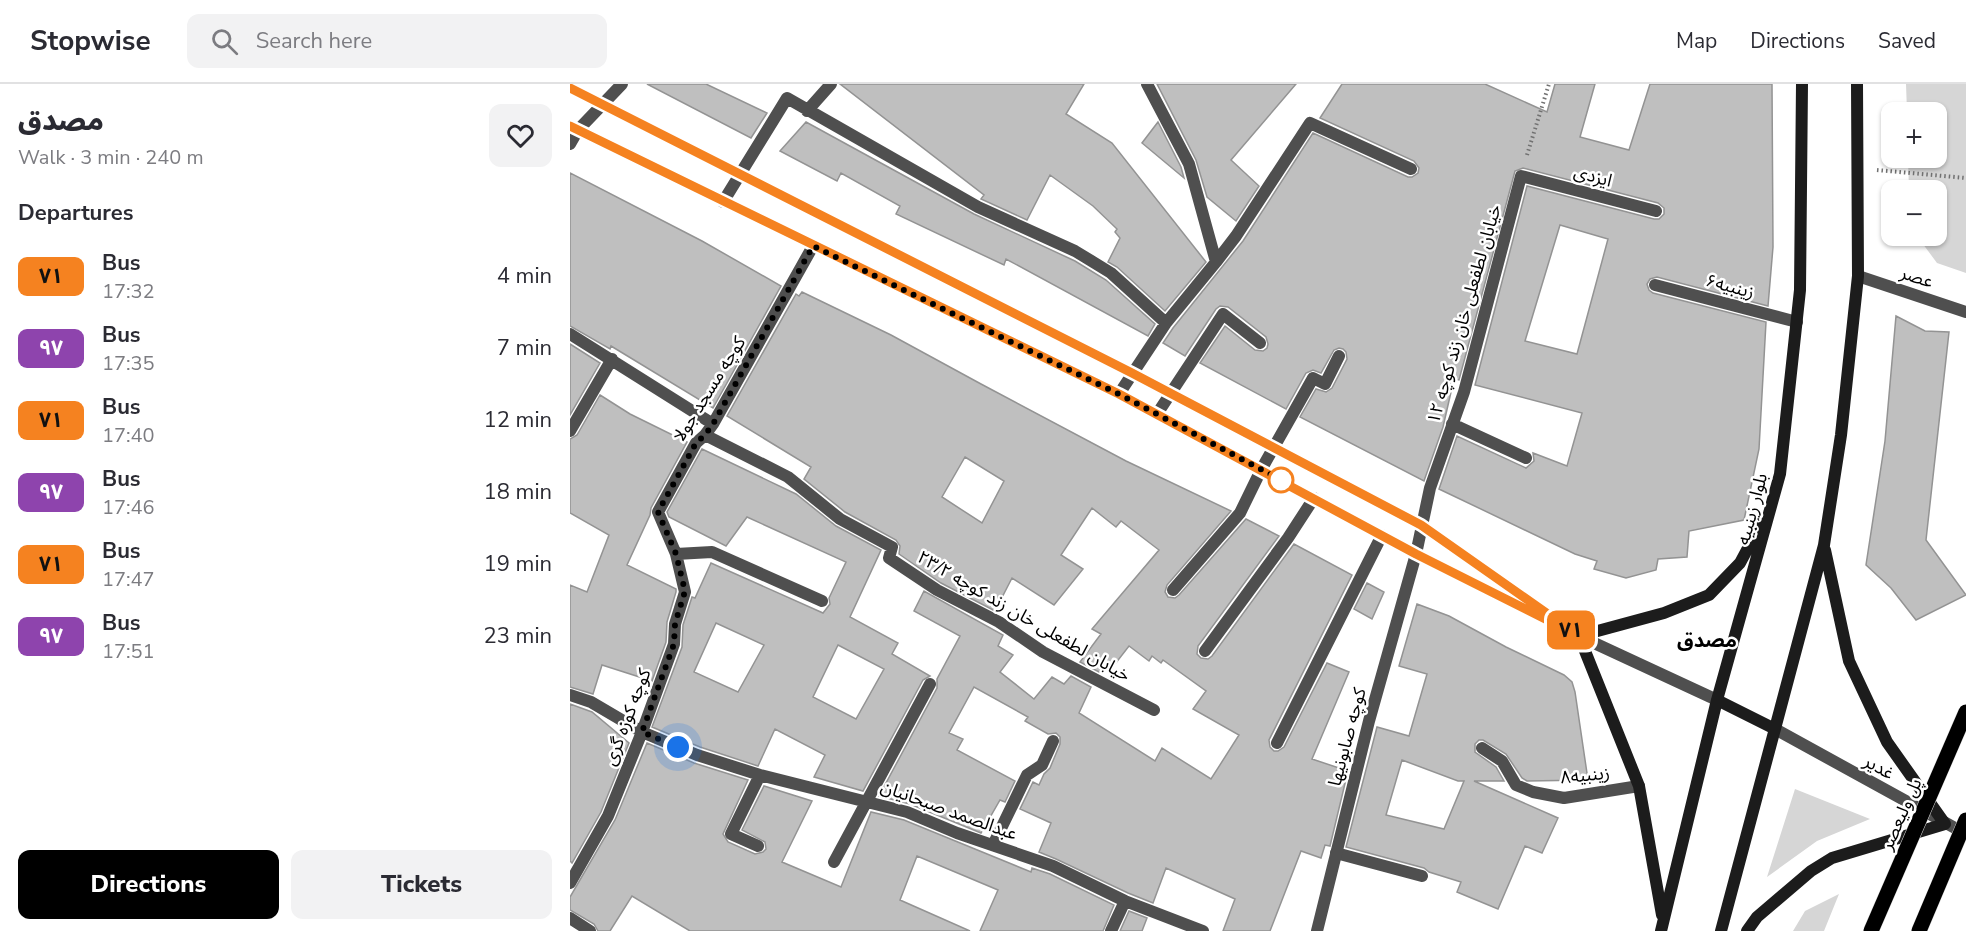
<!DOCTYPE html>
<html lang="en">
<head>
<meta charset="utf-8">
<style>
  body { margin:0; font-family:"Nunito Sans","Noto Sans Arabic",sans-serif; background:#f2f2f3; color:#2b2b33; height:100vh; display:flex; flex-direction:column; font-size:22px; white-space:nowrap }
  * { box-sizing:border-box; margin:0 }
  p { font-size:20px; color:#7c7c81 }
  .icon { flex:none; width:33px; height:33px; fill:none; stroke:currentColor; stroke-width:2; stroke-linecap:round; stroke-linejoin:round }
  .map { position:relative; flex:1; overflow:hidden }
  .sheet { display:flex; flex-direction:column; background:#fff; width:570px }
  .sheet>* { flex:none }
  .badge { padding:0 12px; border-radius:9px; font-size:21px; line-height:39px }
  .buttons { position:absolute; left:1311px; top:18px; display:grid; gap:12px }
  .buttons a { display:grid; place-items:center; width:66px; height:66px; border-radius:12px; background:#fff; box-shadow:0 2px 4px #0004; font-size:30px }
  .you { position:absolute; width:30px; height:30px; margin:-15px; border:4px solid #fff; border-radius:50%; background:#1a73e8; box-shadow:0 0 0 9px #1a73e833 }
  .map>.badge { position:absolute; translate:-50% -50%; box-shadow:0 0 0 3px #fff }
  h2 { padding:0 18px; font-size:22px; line-height:54px }
  .round { display:grid; place-items:center; flex:none; width:63px; height:63px; border-radius:12px; background:#f2f2f3 }
  .headline { display:flex; align-items:center; justify-content:space-between; height:102px; padding:0 18px }
  h1 { font-size:28px; font-weight:800; line-height:45px }
  .cta { display:flex; gap:12px; margin-top:auto; padding:12px 18px }
  .cta a { flex:1; height:69px; border-radius:12px; background:#000; color:#fff; font-size:24px; font-weight:800; line-height:69px; text-align:center }
  .cta a+a { background:#f2f2f3; color:#2b2b33 }
  ul { padding:0; list-style:none }
  li { display:flex; align-items:center; gap:18px; height:72px; padding:0 18px }
  li div { flex:1 }
  li b { display:block; font-size:22px }
  li em { font-style:normal }
  li .badge { min-width:66px; font-weight:700; text-align:center }
  header { display:flex; align-items:center; gap:36px; box-sizing:border-box; height:84px; padding:0 30px; background:#fff; border-bottom:2px solid #e1e1e2 }
  header strong { font-size:28px }
  nav { display:flex; gap:33px; margin-inline-start:auto; font-size:21px }
  .search { width:420px; height:54px; background:#f2f2f3; display:flex; align-items:center; gap:15px; box-sizing:border-box; padding:0 21px; border-radius:12px; color:#7c7c81; font-size:22px }
  main { display:flex; flex:1; min-height:0 }
  .map>svg:first-child { display:block }
  .green { fill:#d6d6d6 }
  .building { fill:#bfbfbf; stroke:#939393; stroke-width:1.5; fill-rule:evenodd }
  .lines { fill:none; stroke-linecap:round; stroke-linejoin:round }
  .path { stroke:#717171; stroke-width:4; stroke-dasharray:1.5 3; stroke-linecap:butt }
  .service { stroke:#4f4f4f; stroke-width:12 }
  .minor { stroke:#4f4f4f; stroke-width:12 }
  .tertiary { stroke:#4f4f4f; stroke-width:12 }
  .secondary { stroke:#1c1c1c; stroke-width:12 }
  .primary-bridge-casing { stroke:#dbdbdb; stroke-width:16; stroke-linecap:butt }
  .primary-bridge { stroke:#000; stroke-width:15 }
  .line-casing { stroke:#fff; stroke-width:14 }
  .line { stroke:#f58220; stroke-width:9 }
  .walk { stroke:#000; stroke-width:6; stroke-dasharray:0 10.8 }
  .stop-dot { fill:#fff; stroke:#f58220; stroke-width:3 }
  .labels { text-anchor:middle; dominant-baseline:central; stroke-width:5; stroke-linejoin:round; paint-order:stroke }
  .street-label { font-size:18px; fill:#000; stroke:#fff }
  .neighbourhood-label { font-size:20px; font-weight:bold; fill:#000; stroke:#fff }
</style>
</head>
<body>
<header>
<strong>Stopwise</strong>
<div class="search"><svg class="icon" aria-label="search" viewBox="0 0 24 24"><circle cx="10" cy="10" r="6"/><path d="M15 15l6 6"/></svg>Search here</div>
<nav><a>Map</a><a>Directions</a><a>Saved</a></nav>
</header>
<main>
<section class="sheet">
<div class="headline"><div><h1>مصدق</h1><p>Walk · 3 min · 240 m</p></div><a class="round"><svg class="icon" aria-label="heart" viewBox="0 0 24 24"><path d="M12 20l-8-8c-3-5 5-10 8-4 3-6 11-1 8 4z"/></svg></a></div>
<h2>Departures</h2>
<ul>
<li><span class="badge" style="background:#f58220;color:#111">۷۱</span><div><b>Bus</b><p>17:32</p></div><em>4 min</em></li>
<li><span class="badge" style="background:#8e44ad;color:#fff">۹۷</span><div><b>Bus</b><p>17:35</p></div><em>7 min</em></li>
<li><span class="badge" style="background:#f58220;color:#111">۷۱</span><div><b>Bus</b><p>17:40</p></div><em>12 min</em></li>
<li><span class="badge" style="background:#8e44ad;color:#fff">۹۷</span><div><b>Bus</b><p>17:46</p></div><em>18 min</em></li>
<li><span class="badge" style="background:#f58220;color:#111">۷۱</span><div><b>Bus</b><p>17:47</p></div><em>19 min</em></li>
<li><span class="badge" style="background:#8e44ad;color:#fff">۹۷</span><div><b>Bus</b><p>17:51</p></div><em>23 min</em></li>
</ul>
<div class="cta"><a>Directions</a><a>Tickets</a></div>
</section>
<div class="map">
<svg width="1396" height="847" viewBox="0 0 1396 847">
  <rect width="100%" height="100%" fill="#fff"/>
  <path class="green" d="M1336,0H1396V189L1367,179L1347,152H1366V106H1339L1338,74H1366V28H1337Z
    M1225,705L1300,735L1247,757L1197,793Z
    M1269,810L1254,847H1223L1235,827Z"/>
  <path class="building" d="M77,0H136L197,29L181,54Z
    M270,0H514L496,30L542,59L636,178L595,227L547,183L538,178L550,154L545,148L547,145L523,122L480,91L457,136L411,115L414,111Z
    M587,0H726L661,76L689,102L666,137L637,113L626,76Z
    M772,0H915L977,28L985,0H1025L1010,53L1059,66L1080,0H1202L1203,163L1198,222L1087,193L1080,195L1077,200L1079,206L1083,209L1196,238L1189,365L1174,436L1119,447L1117,473L1088,475L1086,486L1056,494L1024,485L1027,477L1005,470L869,405L887,352L956,384L964,377L963,369L997,382L1012,329L905,301L957,102L1084,135H1089L1094,130V124L1088,119L953,84L945,87L889,296L884,295L873,343L854,397L730,333L746,305L756,308L762,304L777,275L776,268L773,265L769,264L764,266L751,289L743,286L736,289L716,325L630,279L655,242L685,266L693,267L697,264L698,260L696,253L658,223L650,222L646,225L615,272L593,259L603,244L673,157L743,49L838,93H842L848,89L849,84L844,77L750,34ZM990,141L1038,155L1007,270L955,257Z
    M236,38L404,130L505,177L536,196L585,240L578,252L436,175L434,181L326,130L330,122L271,89L267,97L210,67Z
    M588,38L611,83L614,94L572,59Z
    M0,89L132,157L211,202L143,324L41,262L40,265L0,242Z
    M232,208L321,251L411,300L556,377L661,427L597,501L595,508L598,513L605,514L609,511L676,435L709,452L628,562L627,570L631,574L638,575L642,572L724,460L782,491L699,656L700,663L704,667H708L714,663L757,579L779,588L742,675L778,687L760,762L755,761L751,774L731,767L700,847H653L665,815L596,784L583,819L558,809L486,775L469,768L481,739L450,725L463,698L469,701L474,690L480,684L490,660V653L486,649L478,650L455,637L458,633L404,603L379,649L393,655L387,666L445,697L435,718L430,716L411,749L340,720L309,712L367,604V595L390,552L344,527L354,507L433,551L428,562L443,571L430,588L464,615L482,593L494,600L501,592L521,603L509,629L585,677L592,664L641,695L669,651L623,625L636,607L593,576L591,579L582,572L579,577L559,562L542,584L534,577L529,588L510,578L531,550L522,545L589,466L551,437L546,443L522,424L491,471L513,485L484,521L442,494L425,527L371,499L329,470L330,462L326,456L275,428L234,395L241,383L157,332L226,210L229,212ZM395,373L434,397L412,439L372,413Z
    M1326,232L1355,247L1379,248L1356,456L1396,511L1346,536L1321,504L1296,481L1315,357Z
    M0,260L30,279L0,331Z
    M30,311L60,330L117,358L81,424L80,431L57,481L106,505V508L97,538L96,558L82,597L32,581L23,610L0,603V501L17,508L39,451L0,429V355L7,351Z
    M132,365L226,410L266,442L311,466L280,533L328,559L322,570L360,592L353,596L293,707L244,693L255,671L205,645L188,682L130,663L82,643L112,563L113,541L122,513L125,514L141,479L253,529L260,520L259,514L276,478L177,433L156,462L99,433L97,428ZM146,539L194,561L168,608L124,588ZM268,561L314,585L286,635L243,613Z
    M797,499L814,508L802,535L784,525Z
    M847,520L879,532L936,563L994,591L1002,598L1005,608L1018,696L957,697L952,694L936,670L913,656H909L905,660V668L926,683L934,697H904L988,734L972,769L955,762L928,825L887,808L891,798L859,788L854,784L776,763L807,643L839,652L857,590L829,582ZM832,676L888,697H894L874,745L816,731Z
    M0,620L22,628L59,659L31,728L2,779L0,777Z
    M77,659L124,679L178,696L153,750L158,758L185,770L193,768L196,765L195,758L172,746L194,702L242,717L212,778L271,803L301,728L334,736L461,788L462,784L480,790L544,821L533,847H410L428,806L347,772L330,816L400,847H120L62,812L40,847H28L24,840L0,826V813L45,736Z
    M559,827L577,834L572,847H550Z"/>
  <g class="lines">
    <path class="path" d="M957,71L979,0
      M1307,86L1396,94"/>
    <path class="service" d="M0,4L562,289L851,441L991,539
      M237,27L261,0
      M0,60L8,46L52,0
      M153,118L217,14L408,123L505,167L541,189L596,239
      M646,178L666,152L740,39L841,85
      M1085,201L1227,238
      M0,250L143,340
      M549,310L596,239L646,178L619,80L577,0
      M587,330L653,230L690,259
      M882,340L956,374
      M0,347L42,275
      M135,351L218,393L270,435L322,463L319,474L367,506L429,538L473,568L584,626
      M106,470L142,468L252,517
      M846,470L860,404L894,308L951,92L1086,127
      M603,506L670,429L691,386L743,294L755,300L769,272
      M635,567L718,454L744,414
      M0,611L21,618L72,648L127,671L190,691L337,728L387,749L483,782L555,817L633,847
      M707,659L812,451
      M912,664L932,677L946,701L963,708L994,714L1069,702
      M423,761L457,691L472,681L483,657
      M188,762L161,750L190,691
      M766,769L852,792
      M264,778L360,600
      M0,799L38,732L72,648L104,560L105,540L115,508L106,470L88,428L126,359L135,351L143,340L243,162
      M0,834L20,847
      M541,847L555,817"/>
    <path class="minor" d="M1288,192L1396,228
      M747,847L799,637L846,470"/>
    <path class="tertiary" d="M0,42L549,310L846,470L1009,552L1147,616
      M1205,645L1396,750"/>
    <path class="secondary" d="M1147,616L1205,645
      M1092,831L1069,702L1009,552L1094,529L1139,511L1170,479L1193,436
      M1091,847L1147,616L1210,390L1230,206L1232,0
      M1151,847L1254,461L1271,351L1288,192L1287,0
      M1177,847L1187,833L1241,787L1262,774L1375,740L1317,658L1279,577L1255,466"/>
    <g class="primary-bridge-casing">
      <path id="primary-bridge" d="M1301,847L1396,628
        M1349,847L1396,736"/>
    </g>
    <use href="#primary-bridge" class="primary-bridge"/>
  </g>
  <g class="lines">
    <g class="line-casing">
      <path id="line" d="M0,4L562,289L851,441L1009,552L846,470L549,310L0,42"/>
    </g>
    <use href="#line" class="line"/>
    <path class="walk" d="M108,663L72,648L104,560L105,540L115,507L106,470L88,428L126,359L135,351L143,340L243,162L549,310L713,397L711,396"/>
  </g>
  <circle class="stop-dot" cx="711" cy="396" r="12"/>
  <g class="labels">
    <g class="street-label">
      <text transform="translate(1023 92) rotate(15)">ایزدی</text>
      <text transform="translate(1347 193) rotate(18)">عصر</text>
      <text transform="translate(1160 202) rotate(15)">۶زینبیه</text>
      <text transform="translate(894 230) rotate(-74)">خیابان لطفعلی خان زند کوچه ۱۲</text>
      <text transform="translate(139 305) rotate(-58)">کوچه مسجد جولا</text>
      <text transform="translate(1182 425) rotate(-75)">بلوار زینبیه</text>
      <text transform="translate(454 532) rotate(30)">خیابان لطفعلی خان زند کوچه ۲۳/۲</text>
      <text transform="translate(57 633) rotate(-69)">کوچه کوزه گری</text>
      <text transform="translate(777 653) rotate(-75)">کوچه صابونیها</text>
      <text transform="translate(1309 683) rotate(29)">غدیر</text>
      <text transform="translate(1015 691) rotate(-6)">زینبیه۸</text>
      <text transform="translate(379 726) rotate(20)">عبدالصمد صبحانیان</text>
      <text transform="translate(1331 730) rotate(-66)">پل ولیعصر</text>
    </g>
    <g class="neighbourhood-label">
      <text x="1137" y="556">مصدق</text>
    </g>
  </g>
</svg>
<div class="buttons">
<a>+</a>
<a>−</a>
</div>
<div class="you" style="left:108px;top:663px"></div>
<b class="badge" style="left:1001px;top:546px;background:#f58220;color:#111">۷۱</b>
</div>
</main>
</body>
</html>
